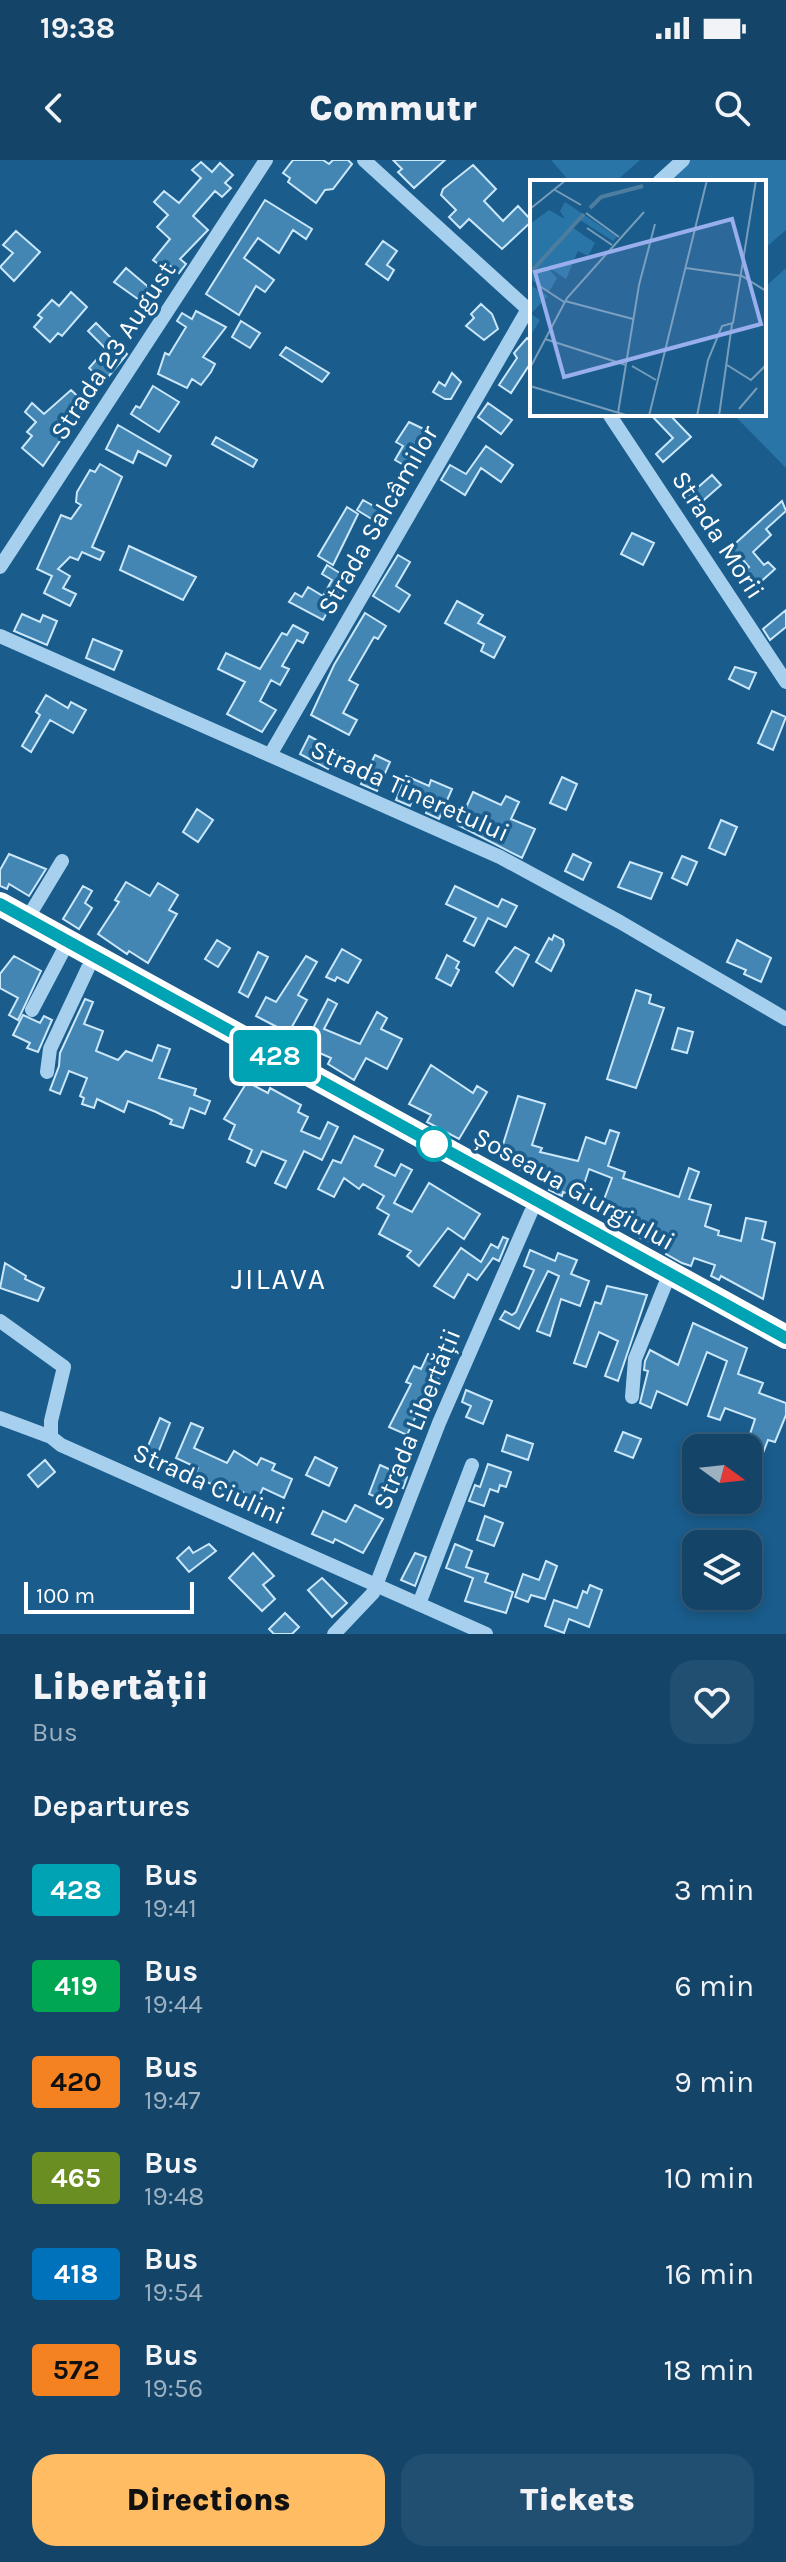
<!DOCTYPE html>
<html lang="en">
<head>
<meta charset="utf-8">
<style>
  body { margin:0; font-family:Karla,sans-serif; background:#214f71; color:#f1f3f6; height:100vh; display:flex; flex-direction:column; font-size:30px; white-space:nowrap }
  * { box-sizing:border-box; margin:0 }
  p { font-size:26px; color:#9db1c0 }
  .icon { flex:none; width:44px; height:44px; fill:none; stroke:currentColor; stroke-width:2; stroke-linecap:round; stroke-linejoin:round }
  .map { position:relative; height:1474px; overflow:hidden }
  .panel { display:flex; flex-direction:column; background:#144569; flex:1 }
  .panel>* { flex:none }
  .badge { padding:0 16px; border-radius:6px; font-size:28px; line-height:52px }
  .needle { width:52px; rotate:105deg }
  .buttons { position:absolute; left:682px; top:1274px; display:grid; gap:16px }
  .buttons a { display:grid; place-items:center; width:80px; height:80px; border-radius:16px; background:#144569; box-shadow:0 4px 12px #0003,0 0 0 2px #335d7d; font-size:40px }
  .scale { position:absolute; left:24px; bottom:20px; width:170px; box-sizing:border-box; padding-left:8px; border:4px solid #fff; border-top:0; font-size:22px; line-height:28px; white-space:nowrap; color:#fff; -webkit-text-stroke:6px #1a5c8c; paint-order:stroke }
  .map>.badge { position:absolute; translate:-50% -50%; box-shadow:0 0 0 4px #fff }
  h2 { padding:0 32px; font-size:30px; line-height:72px }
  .round { display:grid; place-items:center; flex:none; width:84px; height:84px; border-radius:24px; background:#214f71 }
  .head { display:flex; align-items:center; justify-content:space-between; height:136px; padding:0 32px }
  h1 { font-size:38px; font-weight:800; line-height:60px }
  .primary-button { display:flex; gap:16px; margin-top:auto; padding:16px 32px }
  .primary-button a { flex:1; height:92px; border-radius:24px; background:#ffbc62; color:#111; font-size:32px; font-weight:800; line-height:92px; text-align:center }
  .primary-button a+a { background:#214f71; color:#f1f3f6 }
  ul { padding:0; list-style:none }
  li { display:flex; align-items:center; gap:24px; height:96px; padding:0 32px }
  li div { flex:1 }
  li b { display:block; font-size:30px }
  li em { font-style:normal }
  li .badge { min-width:88px; font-weight:700; text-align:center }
  .status { display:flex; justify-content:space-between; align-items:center; height:56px; padding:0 40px; background:#144569; direction:ltr }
  .status svg { height:22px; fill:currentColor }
  header { display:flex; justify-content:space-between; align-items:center; height:104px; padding:0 32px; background:#144569; font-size:36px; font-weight:800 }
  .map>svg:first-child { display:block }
  .green { fill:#2a75a8 }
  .building { fill:#4386b4; stroke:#cbe7fa; stroke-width:2 }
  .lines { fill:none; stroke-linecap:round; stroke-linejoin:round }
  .minor { stroke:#a6d0ee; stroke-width:14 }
  .highway { stroke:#fff; stroke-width:24 }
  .line-casing { stroke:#fff; stroke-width:18 }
  .line { stroke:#00a3b4; stroke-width:12 }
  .stop-dot { fill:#fff; stroke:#00a3b4; stroke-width:4 }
  .labels { text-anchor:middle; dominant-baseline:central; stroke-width:7; stroke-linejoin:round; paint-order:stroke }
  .street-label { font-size:26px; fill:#fff; stroke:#1a5c8c }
  .quarter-label { font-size:30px; letter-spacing:2px; fill:#fff; stroke:#1a5c8c }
  .inset-river { fill:none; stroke:#4d7d9f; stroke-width:4 }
  .inset-road { fill:none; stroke:#769dba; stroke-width:2 }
  .view { fill:#99afed; fill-opacity:0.15; stroke:#99afed; stroke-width:4 }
  .inset-edge { fill:none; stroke:#fff; stroke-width:4 }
</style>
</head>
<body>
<div class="status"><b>19:38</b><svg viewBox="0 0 49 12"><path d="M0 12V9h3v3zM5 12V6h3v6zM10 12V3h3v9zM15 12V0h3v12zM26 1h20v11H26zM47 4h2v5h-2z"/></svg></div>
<header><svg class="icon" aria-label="back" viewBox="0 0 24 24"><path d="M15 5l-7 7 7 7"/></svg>Commutr<svg class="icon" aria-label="search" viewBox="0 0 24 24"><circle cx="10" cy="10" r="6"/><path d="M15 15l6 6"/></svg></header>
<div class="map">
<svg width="786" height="1474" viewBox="0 0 786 1474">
  <rect width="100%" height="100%" fill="#1a5c8c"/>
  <path class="green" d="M551,0H640L615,22H570Z
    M690,0H786V70L764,89V22H665Z
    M786,108V308L733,254H764V128Z"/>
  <path class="building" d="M293,0H323L329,4L333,0H348L352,4L333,29L325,30L316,43L288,22L290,18L283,13Z
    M393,0H445L414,28L398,12L402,9Z
    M201,2L212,12L220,3L233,15L225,23L231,28L222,37L215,31L193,56L208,70L180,99L186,104L179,113L169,105L165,109L153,100L170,79L157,67L168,55L154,42L164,31L179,43L201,18L192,10Z
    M473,5L496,29L484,41L503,61L518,46L532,61L502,89L469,59L460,68L449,57L456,50L441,35L443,29Z
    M265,40L312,69L306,79L293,70L279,93L258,78L244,98L274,120L265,132L256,126L239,155L206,134Z
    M16,71L40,92L14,121L0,107L13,93L3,85Z
    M383,81L397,91L387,105L394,110L388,120L366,104Z
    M126,108L152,130L142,142L114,122Z
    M71,132L87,147L62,176L58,173L50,182L34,167L42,158L38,155L52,140L59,146Z
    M481,144L492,154L498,169L484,180L466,166L474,158L471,154Z
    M196,151L226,167L203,197L215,204L211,212L201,225L192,219L187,228L158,214L165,193L169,195L186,167L177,161L182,153L192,159Z
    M241,161L260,173L250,188L232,177Z
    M96,163L127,194L104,222L89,208L106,189L88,171Z
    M527,178L532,183V210L528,207L511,233L499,225L517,198L514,193Z
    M286,187L329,213L322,222L280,195Z
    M452,213L461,222L451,239H445L433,232L439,222L445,226Z
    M153,226L179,242L159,272L131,254L136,246L140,248Z
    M71,230L88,246L74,260L43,306L22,288L32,276L27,272L36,262L25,252L32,243L44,254Z
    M488,243L512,260L501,274L478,257Z
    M650,254H669L691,277L663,302L656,294L673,278Z
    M409,262L430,272L428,275L434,279L414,311L395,300L403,286L396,282Z
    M118,265L171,296L166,306L138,291L133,303L106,289Z
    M216,277L257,300L253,307L212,284Z
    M486,286L513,305L501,322L481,308L465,335L441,320L450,305L466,314Z
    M100,304L122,317L92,387L104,392L100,400L82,392L78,400L70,397L58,409L70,416L63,428L76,434L70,446L44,433L52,416L37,409L61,355L71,359L81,345L76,342L77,332L90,310L95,312Z
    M712,315L721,325L697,346L688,336Z
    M390,333L400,339L383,366L357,350L363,340L379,349Z
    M782,341L786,351L766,369L771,375L753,392L764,405L768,402L775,409L756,426L746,410L749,407L738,394L733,398L727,391Z
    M347,347L358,354L333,405L318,396Z
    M632,373L654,383L643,405L621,394Z
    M129,386L196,417L183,440L120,410Z
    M398,395L410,402L396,426L410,435L399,452L373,436Z
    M327,405L346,417L323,460L289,442L295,433L302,437L308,427L323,436L332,420L322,414Z
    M457,441L483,455L478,463L505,477L494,498L481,491L484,484L445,463Z
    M786,450V467L770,480L763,469Z
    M365,453L386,466L378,479L374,477L349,520L358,525L343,553L357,560L349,575L311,555L334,505Z
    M22,454L40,462L43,455L57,461L47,485L14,471Z
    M293,465L308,473L303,483L297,480L282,506L289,509L280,525L271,520L260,541L276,550L262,572L227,554L245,522L218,509L226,493L260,509L282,473L287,475Z
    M93,479L122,491L114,510L86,498Z
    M735,507L756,513L749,529L729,519Z
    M46,535L68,548L71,542L86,550L73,573L50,560L31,592L22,586L40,555L36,552Z
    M772,551L786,557L773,590L758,583Z
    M309,576L337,591L328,609L300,594Z
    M375,595L390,602L377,631L361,624Z
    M406,616L429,626L431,620L452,629L439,659L426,653L428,648L412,641L410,646L396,640Z
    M562,617L577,624L566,650L550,643Z
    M473,632L501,645L506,636L519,642L511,659L535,669L522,698L458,665Z
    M197,649L213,660L198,682L183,672Z
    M721,660L737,667L725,695L709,688Z
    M9,694L46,709L29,736L9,724L7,729L0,726V710Z
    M573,694L591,703L583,720L565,711Z
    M682,696L697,702L687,725L672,718Z
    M630,702L662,713L651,739L618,727Z
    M126,722L150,736L158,723L178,735L169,750L177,754L148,803L129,791L127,794L98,774L119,742L115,740Z
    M83,726L92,731L85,743L92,748L79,769L63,759Z
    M455,726L498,747L502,739L517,746L506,767L488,758L474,786L464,781L476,758L446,744Z
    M554,775L563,780L564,785L551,811L536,802L549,778L552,780Z
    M217,780L230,788L218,807L205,799Z
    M737,780L771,798L761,822L744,814L746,810L727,802Z
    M515,787L529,795L513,826L496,812Z
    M342,789L361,800L348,823L337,817L335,821L326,817Z
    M258,792L268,797L248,837L239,832Z
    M447,795L459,802L456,808L459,810L451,826L436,818Z
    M14,796L41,811L18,860L9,855L18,838L0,828V814Z
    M306,796L317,802L298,835L307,840L285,879L276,873L279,868L256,856L266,837L276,842Z
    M636,830L651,835L649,843L664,848L636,928L607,919Z
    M85,839L93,842L84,864L103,871L96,891L118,900L126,891L152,901L158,885L170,889L159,918L196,929L194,935L210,941L205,954L190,948L183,968L170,964L172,960L156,952L128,941L124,952L97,939L94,948L82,944L84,938L80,936L87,918L69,911L60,934L50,930L59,906L60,893Z
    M328,839L337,844L324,869L360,884L377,852L387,858L381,869L402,879L387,909L366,898L354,920L328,904L331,898L304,886Z
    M23,855L40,863L44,856L52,860L38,892L27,888L30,883L13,875Z
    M678,868L693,872L687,893L672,889Z
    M431,905L473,933L477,926L487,932L459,979L427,962L431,955L409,944Z
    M247,922L268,933L270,928L301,945L298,952L308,957L301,971L320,979L328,962L338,967L322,1000L304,991L286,1028L275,1023L286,1001L262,991L255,1006L247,1002L252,990L229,979L235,965L224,959Z
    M518,936L545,944L532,985L542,988L540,992L578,1001L586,977L605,984L610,970L619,973L608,1006L625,1012L623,1018L679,1037L689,1008L699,1012L689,1039L711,1045L705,1066L719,1071L718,1075L741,1081L746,1058L766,1062L762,1079L775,1083L763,1139L721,1116L719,1120L711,1116L715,1105L694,1098L691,1106L682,1103L666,1094L668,1088L640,1078L644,1070L599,1053L612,1018L589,1009L580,1037L563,1032L562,1036L549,1030L552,1021L515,1008L519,996L501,991Z
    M354,976L383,990L375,1006L395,1016L401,1004L412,1010L394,1043L412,1052L429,1023L480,1054L464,1079L448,1068L419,1106L407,1096L411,1091L379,1074L389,1055L377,1048L384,1036L363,1024L359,1029L344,1018L334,1037L318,1029L333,1000L341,1003Z
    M503,1077L508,1079L499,1101L493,1098L477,1120L468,1114L454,1138L434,1126L461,1088L481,1102L491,1084L498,1088Z
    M530,1090L555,1101L558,1093L577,1100L571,1114L589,1121L580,1146L561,1139L550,1176L537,1171L559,1116L548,1111L519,1169L500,1159L505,1151L512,1155L516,1152L527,1126L534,1110L524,1106Z
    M5,1103L26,1116L25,1119L44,1128L38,1141L0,1128Z
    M607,1126L647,1135L618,1221L605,1216L618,1181L599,1172L586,1207L574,1203L595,1142L601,1144Z
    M693,1163L747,1188L738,1214L763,1223L759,1233L786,1243V1255L775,1282L768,1280L763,1293L746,1286L755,1259L725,1248L720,1260L708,1256L727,1201L707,1192L687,1245L657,1231L651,1248L640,1243L648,1211L644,1210L645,1201L650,1190L678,1205Z
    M428,1194L450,1204L445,1215L441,1213L431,1234L427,1232L407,1275L389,1267L411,1224L406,1222L414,1206L421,1209Z
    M466,1230L492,1241L483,1264L466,1257L471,1246L462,1242Z
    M160,1258L170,1263L156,1298L145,1293Z
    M191,1263L203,1268L194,1288L227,1303L234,1291L257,1305L261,1298L275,1304L272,1310L292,1319L284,1338L263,1328L258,1339L236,1329L233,1334L194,1316L198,1308L176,1298Z
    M623,1272L641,1279L633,1298L615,1291Z
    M507,1275L533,1284L528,1300L502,1291Z
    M315,1297L337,1308L329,1326L306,1315Z
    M45,1300L55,1312L38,1327L28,1315Z
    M488,1304L511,1312L506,1327L500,1325L498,1332L490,1329L484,1346L469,1341L475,1325L480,1327Z
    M380,1305L407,1317L403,1328L395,1324L387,1342L369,1334Z
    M355,1345L383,1359L363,1393L335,1379L333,1383L312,1374L323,1351L346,1362Z
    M485,1356L503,1363L494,1386L477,1380Z
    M209,1384L216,1391L189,1412L177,1398L189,1387L193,1393Z
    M455,1384L472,1391L466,1407L488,1414L485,1422L513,1432L506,1453L465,1441L473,1418L446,1408Z
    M253,1393L274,1416L263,1425L275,1439L262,1451L229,1418Z
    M415,1393L426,1397L415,1426L401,1420Z
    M546,1401L557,1406L545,1439L531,1435L528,1442L515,1437L523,1414L539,1420Z
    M322,1418L347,1443L332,1457L308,1430Z
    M590,1425L602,1430L589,1467L569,1459L564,1473L545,1466L554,1440L577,1448L583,1431L587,1433Z
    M285,1453L299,1467L292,1474H274L269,1469Z"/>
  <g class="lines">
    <path class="minor" d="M364,0L532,153
      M659,22L683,0
      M609,254L786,522
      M0,407L266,0
      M0,476L500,697L620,762L786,859
      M270,595L528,149
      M27,759L62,701
      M32,850L62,793
      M47,912L50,889L88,808
      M0,1161L64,1207L51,1261V1277L61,1285L486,1474
      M632,1237L635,1199L665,1125
      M0,1258L51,1277
      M419,1444L472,1305
      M334,1474L373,1433L439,1263L531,1052"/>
    <path class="highway" d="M0,744L786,1177"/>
  </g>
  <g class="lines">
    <g class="line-casing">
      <path id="line" d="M0,744L786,1178"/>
    </g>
    <use href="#line" class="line"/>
  </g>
  <circle class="stop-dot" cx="434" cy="984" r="16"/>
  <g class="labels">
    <g class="street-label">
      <text transform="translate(113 191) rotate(-57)">Strada 23 August</text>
      <text transform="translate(378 360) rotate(-60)">Strada Salcâmilor</text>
      <text transform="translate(718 375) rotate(57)">Strada Morii</text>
      <text transform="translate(410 631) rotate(24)">Strada Tineretului</text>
      <text transform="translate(574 1029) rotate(29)">Șoseaua Giurgiului</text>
      <text transform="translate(417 1259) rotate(-68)">Strada Libertății</text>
      <text transform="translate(209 1324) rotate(24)">Strada Ciulini</text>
    </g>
    <g class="quarter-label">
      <text x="279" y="1119">JILAVA</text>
    </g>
  </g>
  <g transform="translate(530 20)">
    <rect width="236" height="236" fill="#1a5c8c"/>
    <path d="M35,22L87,57L83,61L50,40L42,47L65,63L58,76L48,71L36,99L15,85L27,98L19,112L0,99V44L19,30L35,39L30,31ZM0,105L18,116L1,134L10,140L1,155Z" fill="#2a75a8"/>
    <path class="inset-river" d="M60,28L71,17L113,6M0,93L54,34"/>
    <path class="inset-road" d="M25,10L51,25M0,29L36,0M56,33L89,57M57,48L82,65M156,88L212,96L236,111M8,105L34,122M35,121L103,139M15,159L96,185M197,185L221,200L236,185M102,186L126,200M0,188L37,118L114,32M0,206L99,236M209,229L227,208M88,233L109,105L125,44M119,236L177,0M167,236L178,180L192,146L203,143L226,0M189,236L202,144"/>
    <path class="view" d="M202,39L231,144L34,197L5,92Z"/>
    <rect width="236" height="236" class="inset-edge"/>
  </g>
</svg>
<div class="buttons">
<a><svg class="needle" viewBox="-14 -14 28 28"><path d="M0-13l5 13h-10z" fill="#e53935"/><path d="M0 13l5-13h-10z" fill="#9db1c0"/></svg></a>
<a><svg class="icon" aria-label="layers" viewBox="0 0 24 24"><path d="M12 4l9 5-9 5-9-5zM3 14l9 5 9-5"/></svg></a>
</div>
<div class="scale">100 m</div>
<b class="badge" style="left:275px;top:896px;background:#00a3b4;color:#fff">428</b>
</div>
<section class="panel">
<div class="head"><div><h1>Libertății</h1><p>Bus</p></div><a class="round"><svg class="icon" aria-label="heart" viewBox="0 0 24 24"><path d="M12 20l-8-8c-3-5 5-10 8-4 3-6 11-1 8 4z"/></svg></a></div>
<h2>Departures</h2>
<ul>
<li><span class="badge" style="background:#00a3b4;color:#fff">428</span><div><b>Bus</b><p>19:41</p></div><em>3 min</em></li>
<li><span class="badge" style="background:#00a651;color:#fff">419</span><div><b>Bus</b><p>19:44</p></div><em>6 min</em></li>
<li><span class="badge" style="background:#f58220;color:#111">420</span><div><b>Bus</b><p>19:47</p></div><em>9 min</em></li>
<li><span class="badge" style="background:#6b8e23;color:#fff">465</span><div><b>Bus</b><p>19:48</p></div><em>10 min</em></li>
<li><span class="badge" style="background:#0072bc;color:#fff">418</span><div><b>Bus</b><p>19:54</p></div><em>16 min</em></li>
<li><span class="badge" style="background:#f58220;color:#111">572</span><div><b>Bus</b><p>19:56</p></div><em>18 min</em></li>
</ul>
<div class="primary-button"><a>Directions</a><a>Tickets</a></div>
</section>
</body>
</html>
